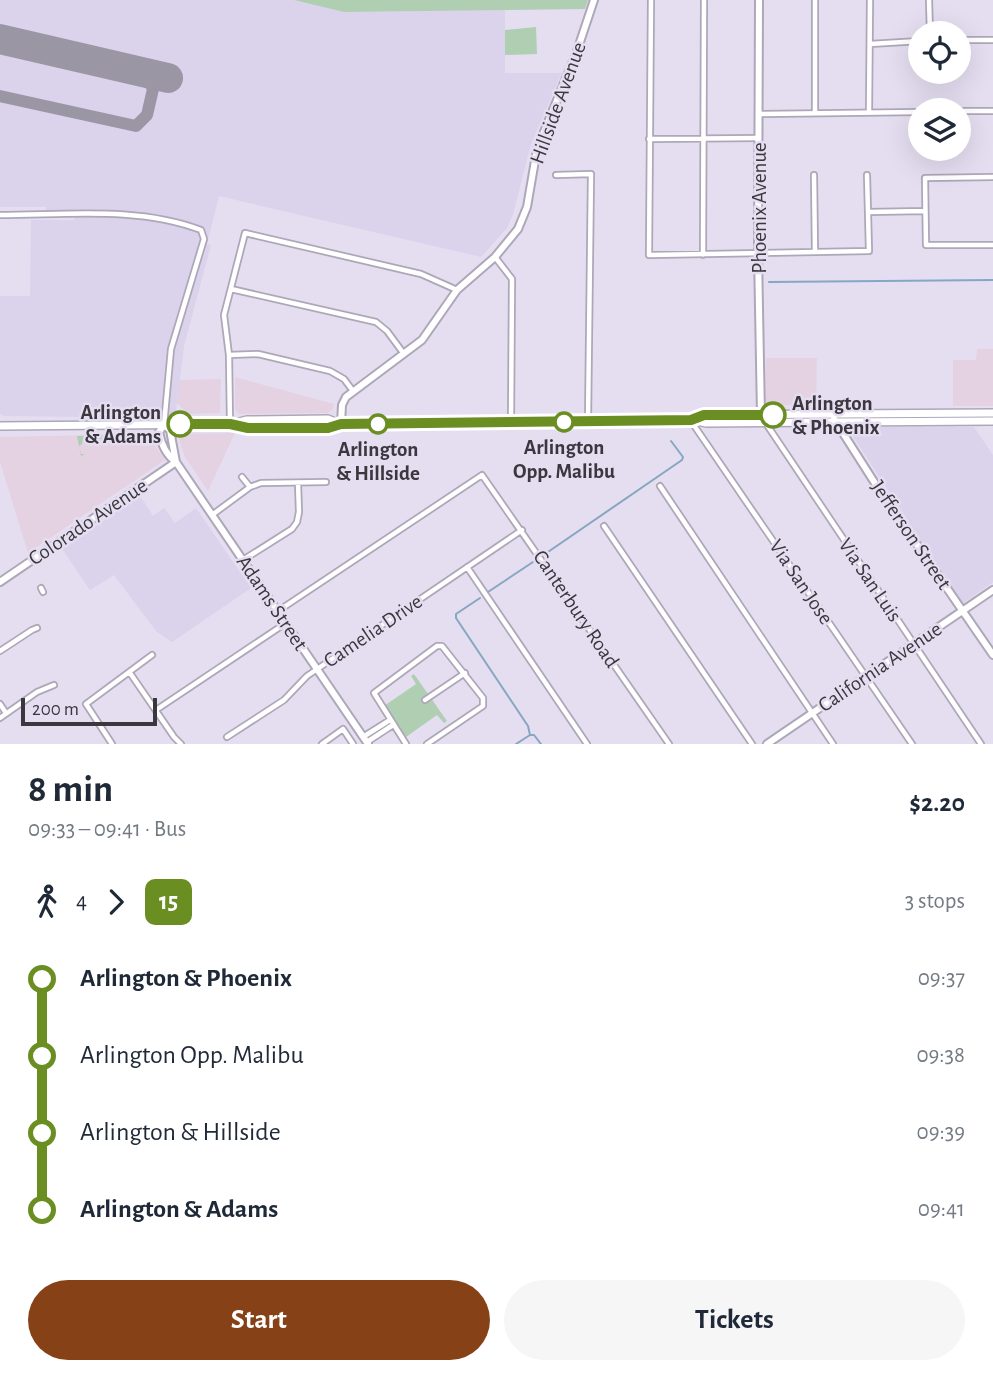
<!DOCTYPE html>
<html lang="en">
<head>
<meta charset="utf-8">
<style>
  body { margin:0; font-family:"Alegreya Sans",sans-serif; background:#f6f6f7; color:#1f2937; height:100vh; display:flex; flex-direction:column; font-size:26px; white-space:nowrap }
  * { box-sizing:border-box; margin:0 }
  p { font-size:23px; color:#747a83 }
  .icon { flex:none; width:38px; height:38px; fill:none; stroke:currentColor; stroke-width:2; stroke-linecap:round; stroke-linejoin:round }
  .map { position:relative; height:744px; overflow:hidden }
  .details { display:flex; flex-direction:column; background:#fff; flex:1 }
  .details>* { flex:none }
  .badge { padding:0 14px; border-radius:10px; font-size:24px; line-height:46px }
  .controls { position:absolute; left:908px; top:21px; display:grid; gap:14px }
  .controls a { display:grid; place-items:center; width:63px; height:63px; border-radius:50%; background:#fff; box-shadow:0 7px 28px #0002; font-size:35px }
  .scale { position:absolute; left:21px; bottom:18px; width:136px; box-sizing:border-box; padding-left:7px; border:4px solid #3a373e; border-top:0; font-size:19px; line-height:24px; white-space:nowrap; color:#3a373e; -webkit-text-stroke:5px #e5def1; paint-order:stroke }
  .map>.badge { position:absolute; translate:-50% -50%; box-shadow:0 0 0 4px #fff }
  .legs { display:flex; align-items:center; gap:10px; height:77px; padding:0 28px; font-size:23px }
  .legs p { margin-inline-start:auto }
  .headline { display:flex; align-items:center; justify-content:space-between; height:119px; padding:0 28px }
  h1 { font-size:38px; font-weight:600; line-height:52px }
  .primary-button { display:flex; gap:14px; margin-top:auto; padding:14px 28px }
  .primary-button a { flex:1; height:80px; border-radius:42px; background:#864116; color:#fff; font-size:28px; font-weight:600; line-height:80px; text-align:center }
  .primary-button a+a { background:#f6f6f7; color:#1f2937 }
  ul { padding:0 28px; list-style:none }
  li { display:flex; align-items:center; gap:24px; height:77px; font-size:26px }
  li i { display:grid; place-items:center; width:10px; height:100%; margin:0 9px; background:currentColor }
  li i::after { content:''; width:18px; height:18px; margin:-9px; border:5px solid; border-radius:50%; background:#fff }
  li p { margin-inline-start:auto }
  li:first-child i { background:linear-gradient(#0000 50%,currentColor 0) }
  li:last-child i { background:linear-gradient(currentColor 50%,#0000 0) }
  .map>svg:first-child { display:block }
  .commercial { fill:#e4d2e2 }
  .built { fill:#dbd2eb }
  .green { fill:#b0ceb2 }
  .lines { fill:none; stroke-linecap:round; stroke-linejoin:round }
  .stream { stroke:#86a6c2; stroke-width:2 }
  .taxiway { stroke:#9b96a4; stroke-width:12 }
  .runway { stroke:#9b96a4; stroke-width:30 }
  .street-casing { stroke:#ada7b8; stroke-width:8 }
  .secondary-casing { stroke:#ada7b8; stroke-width:10 }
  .primary-casing { stroke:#ada7b8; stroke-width:10 }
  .street { stroke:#fff; stroke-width:4.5 }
  .secondary { stroke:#fff; stroke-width:6 }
  .primary { stroke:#fff; stroke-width:7 }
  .line-1-casing { stroke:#fff; stroke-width:16 }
  .line-1 { stroke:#6b8e23; stroke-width:10 }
  .stop-1-dot { fill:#fff; stroke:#6b8e23; stroke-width:3.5 }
  .labels { text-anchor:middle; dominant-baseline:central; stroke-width:5; stroke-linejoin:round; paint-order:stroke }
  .street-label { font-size:21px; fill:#3a373e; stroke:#e5def1 }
  .stop-label { font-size:21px; font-weight:bold; fill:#3a373e; stroke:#e5def1 }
</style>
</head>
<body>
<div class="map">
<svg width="993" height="744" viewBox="0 0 993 744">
  <rect width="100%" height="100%" fill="#e5def1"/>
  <path class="commercial" d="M977,349H993V406H953V360H976Z
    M766,358H817L816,405H767L765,402Z
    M235,377L334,404L333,409L328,413L239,414L235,409Z
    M221,379L220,413L188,414L177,403L179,380Z
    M235,433L208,491L185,457L178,437L181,434Z
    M144,434L149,437L165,460L28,553L0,462V437Z"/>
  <path class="built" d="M0,0H294L344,12L505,10V73H562L531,144L513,214L507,228L481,257L219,196L207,244L211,245L184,346L175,418L4,416L0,414V296H30L31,220H74L75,211H46V207H0Z
    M847,427H974L993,455V582L962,604Z
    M140,496L153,516L164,508L175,523L196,508L251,588L172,642L156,631L114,575L90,590L62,549Z"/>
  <path class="green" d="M294,0H588L585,9L344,12Z
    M536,27L537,54L505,55V30Z
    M120,435V442L118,439H103V442L101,439H83L82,444L79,446L81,454H85L81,456L77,436Z
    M414,674L447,721L444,723L437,715L406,737L384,706L416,684L411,676Z"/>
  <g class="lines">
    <path class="stream" d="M769,282L993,280
      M545,554L682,460L683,457L671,441
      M488,592L536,560
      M480,598L456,614V618L528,726L530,735
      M516,744L530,735H534L541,744"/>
    <path class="taxiway" d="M0,96L136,126L147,115L153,89L145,73"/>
    <path class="runway" d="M0,39L168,78"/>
    <g class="street-casing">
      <path id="street" d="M651,0L649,255L869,251L867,175
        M815,0V113
        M929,0L930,33
        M959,40H993
        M870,44L920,41
        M959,111H993
        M869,112L870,0
        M759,114L920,112
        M649,139L759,138
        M556,175L591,174L588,422
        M814,175L815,252
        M993,177L925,178L926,245H993
        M868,212L925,211
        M0,215C66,215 138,206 201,230L204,239L171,349L164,425
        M703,255L704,0
        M495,257L512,279L511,422
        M231,289L376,322L387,331L404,354
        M229,355L258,354L330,371L344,379L353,391
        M761,416L981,744
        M691,421L912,744
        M230,424L229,355L224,315L245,233L421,274L457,290
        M242,477L250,487
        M660,486L833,744
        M212,515L250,487L261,483L326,482
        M604,526L752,744
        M243,560L292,529L297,522L299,512L298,483
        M467,567L587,744
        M41,588L43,592
        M278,611L482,475L669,744
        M0,651L32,630L37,628
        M130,673L174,737L181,744
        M425,700L465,673
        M0,704L6,713
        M156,710L286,623
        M0,718L37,692L54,685
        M227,737L284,700L307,676L522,530
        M363,737L390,720
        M367,742L393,725
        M112,744L86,704L152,655
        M322,744L343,729L353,744
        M406,744L374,693L437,646H442L483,698V706L427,744"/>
    </g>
    <g class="secondary-casing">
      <path id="secondary" d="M759,0L758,254L761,416
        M834,419L878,488L993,655
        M341,424L342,405L346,397L422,340L457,290L495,257L518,229L527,207L537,149L576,54L594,0
        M176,462L170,430L164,425L159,432C161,443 166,455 176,462L368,744
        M0,582L176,462
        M767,744L993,590"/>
    </g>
    <g class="primary-casing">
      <path id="primary" d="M693,420L706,423L993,421
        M231,424L247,420L328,419L340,424
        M0,426L230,424L248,428H328L341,424L691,420L704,415L993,413"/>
    </g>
    <use href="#street" class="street"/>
    <use href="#secondary" class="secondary"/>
    <use href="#primary" class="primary"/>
  </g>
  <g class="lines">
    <g class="line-1-casing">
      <path id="line-1" d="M180,424H230L248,428H328L341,424L691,420L704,415H773"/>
    </g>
    <use href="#line-1" class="line-1"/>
  </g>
  <g class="stop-1-dot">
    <circle cx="773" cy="415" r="12"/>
    <circle cx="564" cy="422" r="9"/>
    <circle cx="180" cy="424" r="12"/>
    <circle cx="378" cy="424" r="9"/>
  </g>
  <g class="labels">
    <g class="street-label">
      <text transform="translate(558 103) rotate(-70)">Hillside Avenue</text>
      <text transform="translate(759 208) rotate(-90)">Phoenix Avenue</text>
      <text transform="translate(88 522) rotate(-34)">Colorado Avenue</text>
      <text transform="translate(911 535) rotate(56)">Jefferson Street</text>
      <text transform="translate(870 580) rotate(56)">Via San Luis</text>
      <text transform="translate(801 582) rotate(56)">Via San Jose</text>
      <text transform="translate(272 603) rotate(56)">Adams Street</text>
      <text transform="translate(576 609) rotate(56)">Canterbury Road</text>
      <text transform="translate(373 631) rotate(-34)">Camelia Drive</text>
      <text transform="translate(880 667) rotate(-34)">California Avenue</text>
    </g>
    <g class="stop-label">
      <text x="792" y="403" text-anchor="start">Arlington<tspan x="792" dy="24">&amp; Phoenix</tspan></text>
      <text x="161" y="412" text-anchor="end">Arlington<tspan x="161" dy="24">&amp; Adams</tspan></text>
      <text x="564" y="447">Arlington<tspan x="564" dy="24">Opp. Malibu</tspan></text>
      <text x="378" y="449">Arlington<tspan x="378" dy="24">&amp; Hillside</tspan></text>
    </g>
  </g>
</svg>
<div class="controls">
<a><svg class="icon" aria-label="locate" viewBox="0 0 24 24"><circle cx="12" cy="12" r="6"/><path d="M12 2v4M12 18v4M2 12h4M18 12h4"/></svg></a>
<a><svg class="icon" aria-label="layers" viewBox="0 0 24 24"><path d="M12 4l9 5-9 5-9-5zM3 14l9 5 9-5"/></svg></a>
</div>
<div class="scale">200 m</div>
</div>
<section class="details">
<div class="headline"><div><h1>8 min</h1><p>09:33 – 09:41 · Bus</p></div><b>$2.20</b></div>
<div class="legs"><svg class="icon" aria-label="walk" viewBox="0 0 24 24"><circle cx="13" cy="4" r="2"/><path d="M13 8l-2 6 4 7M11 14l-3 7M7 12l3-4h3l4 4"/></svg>4<svg class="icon" aria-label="forward" viewBox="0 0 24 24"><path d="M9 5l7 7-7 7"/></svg><b class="badge" style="background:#6b8e23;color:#fff">15</b><p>3 stops</p></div>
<ul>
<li><i style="color:#6b8e23"></i><b>Arlington &amp; Phoenix</b><p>09:37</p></li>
<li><i style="color:#6b8e23"></i><span>Arlington Opp. Malibu</span><p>09:38</p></li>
<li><i style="color:#6b8e23"></i><span>Arlington &amp; Hillside</span><p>09:39</p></li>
<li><i style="color:#6b8e23"></i><b>Arlington &amp; Adams</b><p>09:41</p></li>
</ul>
<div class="primary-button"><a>Start</a><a>Tickets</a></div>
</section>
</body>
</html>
